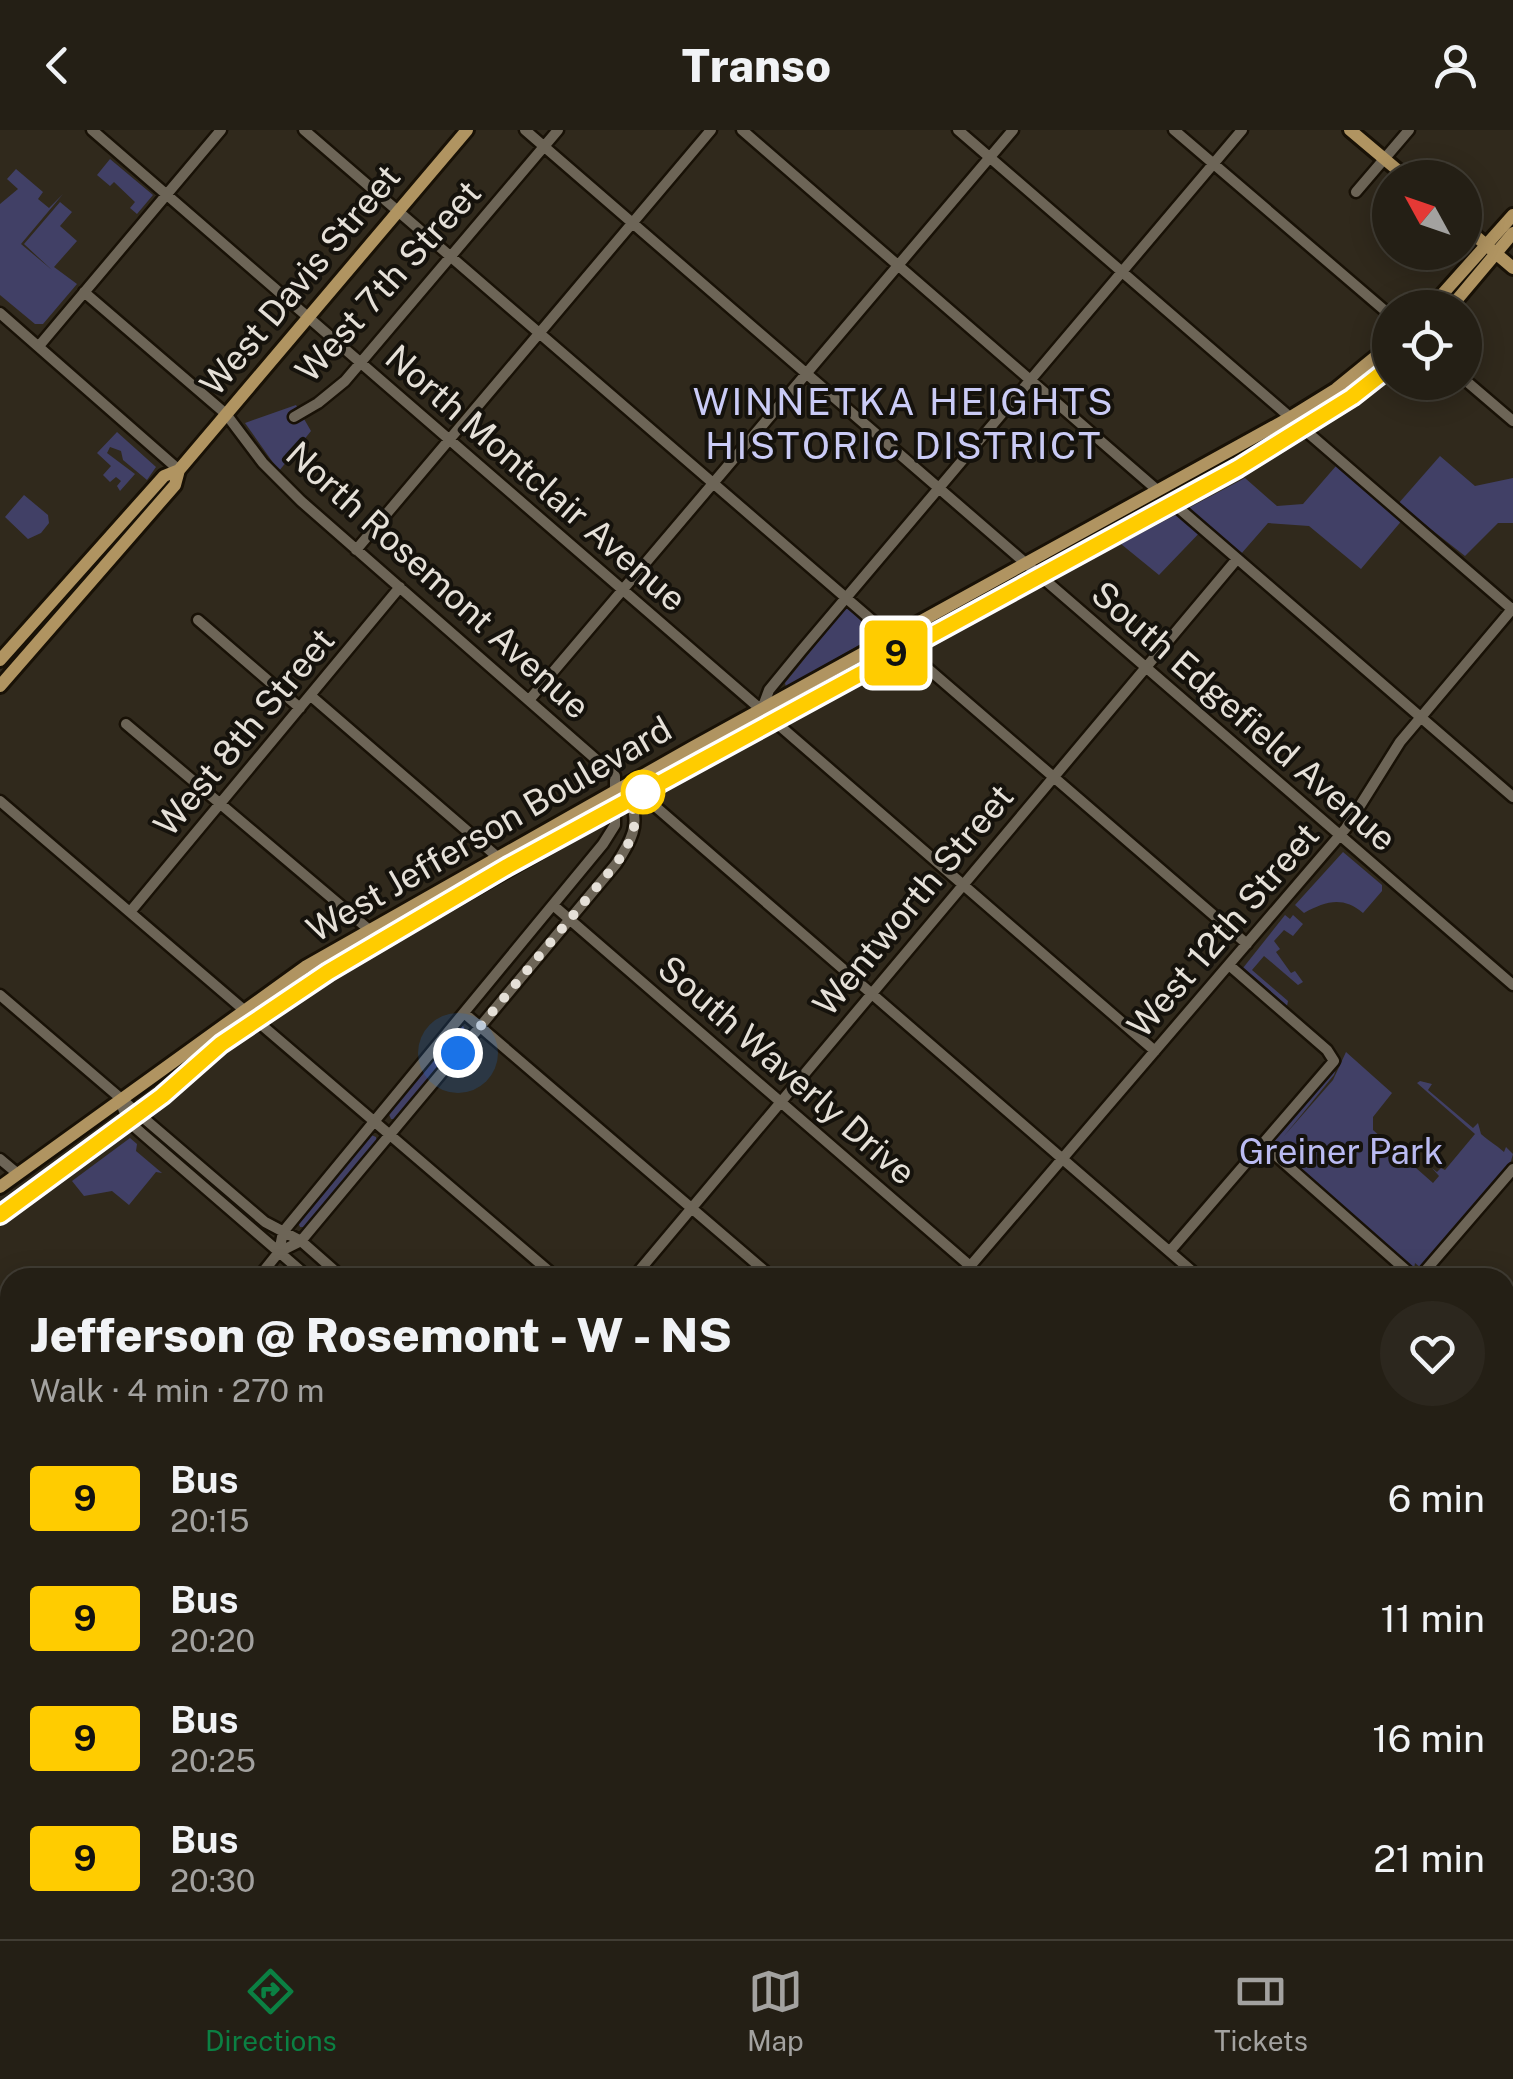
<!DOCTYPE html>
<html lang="en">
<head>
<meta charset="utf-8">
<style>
  body { margin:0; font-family:"Public Sans",sans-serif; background:#2c271e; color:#f1f3f6; height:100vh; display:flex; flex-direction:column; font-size:38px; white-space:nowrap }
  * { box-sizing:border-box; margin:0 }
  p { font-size:32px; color:#a3a2a0 }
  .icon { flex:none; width:55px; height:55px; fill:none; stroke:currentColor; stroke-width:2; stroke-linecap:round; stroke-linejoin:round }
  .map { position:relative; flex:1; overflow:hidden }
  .drawer { position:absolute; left:0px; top:1138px; width:1515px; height:672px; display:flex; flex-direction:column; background:#241f15; border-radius:30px 30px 0 0; box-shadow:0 5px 25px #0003,0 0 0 2px #413d34 }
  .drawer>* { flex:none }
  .badge { padding:0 20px; border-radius:8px; font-size:35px; line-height:65px }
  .needle { width:65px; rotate:310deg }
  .tools { position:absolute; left:1372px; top:30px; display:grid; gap:20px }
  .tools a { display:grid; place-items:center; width:110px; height:110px; border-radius:50%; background:#241f15; box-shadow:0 5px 25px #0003,0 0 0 2px #413d34; font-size:50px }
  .you { position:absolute; width:50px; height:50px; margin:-25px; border:8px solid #fff; border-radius:50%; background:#1a73e8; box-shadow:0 0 0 15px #1a73e833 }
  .map>.badge { position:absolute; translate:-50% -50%; box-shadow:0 0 0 5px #fff }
  .round { display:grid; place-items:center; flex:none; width:105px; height:105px; border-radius:52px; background:#2c271e }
  .head { display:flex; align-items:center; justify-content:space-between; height:170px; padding:0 30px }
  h1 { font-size:48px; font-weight:800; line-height:75px }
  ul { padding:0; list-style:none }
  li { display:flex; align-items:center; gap:30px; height:120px; padding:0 30px }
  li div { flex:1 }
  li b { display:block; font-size:38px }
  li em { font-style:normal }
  li .badge { min-width:110px; font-weight:700; text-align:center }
  header { display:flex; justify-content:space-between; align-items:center; height:130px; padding:0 30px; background:#241f15; font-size:45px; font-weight:800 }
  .tab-bar { display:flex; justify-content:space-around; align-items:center; height:140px; border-top:2px solid #413d34; background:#241f15; font-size:28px; color:#a3a2a0 }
  .tab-bar a { display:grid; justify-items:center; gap:5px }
  .tab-bar .active { color:#0b8043 }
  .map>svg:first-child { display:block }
  .green { fill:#414066 }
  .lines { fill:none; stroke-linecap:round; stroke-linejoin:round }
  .stream { stroke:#9290bb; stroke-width:2.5 }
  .minor-casing { stroke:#181106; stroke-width:15 }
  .major-casing { stroke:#181106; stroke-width:18 }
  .minor { stroke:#6d6557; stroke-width:10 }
  .major { stroke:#b09461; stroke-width:12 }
  .line-casing { stroke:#fff; stroke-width:22 }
  .line { stroke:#fc0; stroke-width:15 }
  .walk { stroke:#e5e0d8; stroke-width:10; stroke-dasharray:0 18 }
  .stop-dot { fill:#fff; stroke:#fc0; stroke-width:5 }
  .labels { text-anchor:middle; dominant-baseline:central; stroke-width:8; stroke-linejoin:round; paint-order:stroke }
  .street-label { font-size:35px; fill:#e5e0d8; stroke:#15120c }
  .park-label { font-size:35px; fill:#babbf2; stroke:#15120c }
  .neighbourhood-label { font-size:38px; letter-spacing:2.5px; fill:#cacbf6; stroke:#15120c }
</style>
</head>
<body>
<header><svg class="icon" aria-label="back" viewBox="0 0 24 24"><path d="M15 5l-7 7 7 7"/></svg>Transo<svg class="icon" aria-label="person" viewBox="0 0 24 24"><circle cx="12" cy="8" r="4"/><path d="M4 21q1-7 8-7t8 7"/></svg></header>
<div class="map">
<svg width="1513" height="1809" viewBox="0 0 1513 1809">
  <rect width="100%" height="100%" fill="#30291c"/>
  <path class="green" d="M110,29L153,65L137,84L130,78L135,72L114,52L110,56L97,45Z
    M16,39L43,62L38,69L49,78L63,64L21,114L52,140L24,114L60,72L72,82L60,96L77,111L54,137L77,154L43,194H35L0,165V74L18,59L7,49Z
    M296,275L311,301L279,341L245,293Z
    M117,302L156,337L147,350L123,330L121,321L110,317L107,323L135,344L120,361L117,356L121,351L116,347L110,352L103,345L111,336L97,323Z
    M1440,326L1475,356L1513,348V393H1498L1465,426L1409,382L1361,439L1309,396L1268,393L1241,424L1206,396L1159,445L1121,414L1245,348L1277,376L1303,374L1336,336L1391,382Z
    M24,365L48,385L49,393L41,403L28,409L5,387Z
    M847,476L875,506L786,557L785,553Z
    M1343,722L1382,755V761L1363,783C1343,766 1326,771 1304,783L1295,775Z
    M1285,785L1290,789L1293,785L1303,794L1293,806L1284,800L1274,811L1280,819L1276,822L1291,843L1295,841L1303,852L1298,855L1264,826L1252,840L1288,871L1287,876L1243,838Z
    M463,896L468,905L398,989H391L388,982L457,898Z
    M1346,922L1392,963L1373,987V1000L1433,1053L1439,1046L1432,1038L1437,1042L1441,1038L1445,1040L1475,1004L1417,953L1420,951L1432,954L1428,960L1473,998L1478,993L1481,1004C1489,1011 1495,1014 1504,1022L1506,1017L1513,1024L1511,1031L1421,1138L1415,1133L1414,1139L1275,1019L1278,1012L1273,1015L1274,1010L1337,936L1334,945L1284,1006L1333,950Z
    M369,1004L376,1007L377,1013L307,1097H300L297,1090Z
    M130,1008L137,1014L136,1021L162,1043L156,1042L129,1075L112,1061L84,1066L72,1051Z"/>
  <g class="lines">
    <path class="stream" d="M1505,1362L1513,1357
      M1505,1624L1513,1632"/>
    <g class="minor-casing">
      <path id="minor" d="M92,0L1155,921
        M304,0L1247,814
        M525,0L1513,855
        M742,0L1156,359
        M958,0L1513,480
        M1174,0L1390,185
        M1356,62L1409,0
        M84,162L226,284L263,333L301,371L615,646V695L603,714L283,1102L279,1122
        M0,183L179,340
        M39,216L221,0
        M1465,250L1513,291
        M294,287L318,273L345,251L558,0
        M1174,374L1513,667
        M356,420L711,0
        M198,490L300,578
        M311,566L509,737
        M530,569L1013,0
        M762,579L769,560L801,521L1242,0
        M126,594L373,803
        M641,664L1200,1148
        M0,671L557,1148
        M553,775L984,1148
        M130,782L400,457
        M0,865L265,1092L301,1111L343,1148
        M464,883L773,1148
        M120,971L128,991L138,1000L309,1148
        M1263,1014L1415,1148
        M0,1029L18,1044
        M1170,1121L1334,931L1327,920L1229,835
        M258,1148L279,1122L301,1111L616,734C630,713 642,693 629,670
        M633,1148L1237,429
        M960,1148L1346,698L1400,612L1513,478
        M1419,1148L1513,1039
        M1505,1224L1513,1231
        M0,1327L10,1336
        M1505,1341L1513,1337
        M1505,1411L1513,1418
        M1505,1594L1513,1601
        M0,1641L10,1626
        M0,1779L10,1789
        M1505,1780L1513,1787
        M21,1800L30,1809
        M636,1800L647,1809
        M853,1800L863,1809
        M1067,1800L1078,1809
        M1100,1800L1110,1809
        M1314,1800L1324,1809
        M79,1809L87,1800
        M594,1809L601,1800
        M759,1809L766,1800
        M1141,1809L1149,1800"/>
    </g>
    <g class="major-casing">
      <path id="major" d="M1350,0L1407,48
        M1465,97L1513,138
        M1430,178L1513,85
        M1450,178L1513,103
        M0,530L164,346L179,340
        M0,556L175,355L179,340L467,0
        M0,1057L305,837L693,617L1289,288L1336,259L1390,215
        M0,1085L162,966L221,914L328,842L641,664L1231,342L1352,267L1390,237
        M0,1465L10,1474
        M0,1489L10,1498
        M371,1800L383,1809
        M396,1800L405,1809"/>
    </g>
    <use href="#minor" class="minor"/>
    <use href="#major" class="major"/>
  </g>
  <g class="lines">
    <g class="line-casing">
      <path id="line" d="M0,1085L162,966L221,914L328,842L508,736L1238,338L1352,267L1390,237"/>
    </g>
    <use href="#line" class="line"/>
    <path class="walk" d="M458,923L616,734C630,713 642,693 629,670L643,662"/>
  </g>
  <circle class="stop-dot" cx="643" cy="662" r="20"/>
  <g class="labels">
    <g class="street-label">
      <text transform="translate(300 150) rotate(-50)">West Davis Street</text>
      <text transform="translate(388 151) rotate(-48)">West 7th Street</text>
      <text transform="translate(536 348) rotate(41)">North Montclair Avenue</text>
      <text transform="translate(438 450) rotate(42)">North Rosemont Avenue</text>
      <text transform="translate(1244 586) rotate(41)">South Edgefield Avenue</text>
      <text transform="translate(244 602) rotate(-50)">West 8th Street</text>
      <text transform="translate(489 699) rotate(-30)">West Jefferson Boulevard</text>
      <text transform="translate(913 770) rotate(-50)">Wentworth Street</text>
      <text transform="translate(1223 800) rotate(-49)">West 12th Street</text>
      <text transform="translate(787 940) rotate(41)">South Waverly Drive</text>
    </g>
    <g class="park-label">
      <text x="1341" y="1021">Greiner Park</text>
    </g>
    <g class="neighbourhood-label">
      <text x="904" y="271">WINNETKA HEIGHTS<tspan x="904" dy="44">HISTORIC DISTRICT</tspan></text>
    </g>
  </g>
</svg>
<div class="tools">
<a><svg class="needle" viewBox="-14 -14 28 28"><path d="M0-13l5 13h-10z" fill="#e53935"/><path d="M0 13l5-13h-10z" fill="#a3a2a0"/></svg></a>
<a><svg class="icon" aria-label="locate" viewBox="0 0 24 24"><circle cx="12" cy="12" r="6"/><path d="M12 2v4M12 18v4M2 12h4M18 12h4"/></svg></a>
</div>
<div class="you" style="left:458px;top:923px"></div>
<b class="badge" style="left:896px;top:523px;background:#fc0;color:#111">9</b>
<section class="drawer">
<div class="head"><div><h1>Jefferson @ Rosemont - W - NS</h1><p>Walk · 4 min · 270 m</p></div><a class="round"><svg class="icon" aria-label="heart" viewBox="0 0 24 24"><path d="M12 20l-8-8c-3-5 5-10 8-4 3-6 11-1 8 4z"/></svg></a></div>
<ul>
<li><span class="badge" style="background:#fc0;color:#111">9</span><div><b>Bus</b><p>20:15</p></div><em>6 min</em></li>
<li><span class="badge" style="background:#fc0;color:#111">9</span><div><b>Bus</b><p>20:20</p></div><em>11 min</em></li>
<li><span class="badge" style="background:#fc0;color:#111">9</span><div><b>Bus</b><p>20:25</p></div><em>16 min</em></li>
<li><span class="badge" style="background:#fc0;color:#111">9</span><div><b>Bus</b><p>20:30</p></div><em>21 min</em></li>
</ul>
</section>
</div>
<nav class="tab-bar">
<a class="active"><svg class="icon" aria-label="directions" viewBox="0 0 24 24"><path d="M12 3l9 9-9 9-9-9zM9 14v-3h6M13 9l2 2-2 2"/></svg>Directions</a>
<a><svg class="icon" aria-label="map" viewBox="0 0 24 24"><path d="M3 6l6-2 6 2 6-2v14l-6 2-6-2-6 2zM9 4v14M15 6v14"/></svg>Map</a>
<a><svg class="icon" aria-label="tickets" viewBox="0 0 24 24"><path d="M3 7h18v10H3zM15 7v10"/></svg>Tickets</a>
</nav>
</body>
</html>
